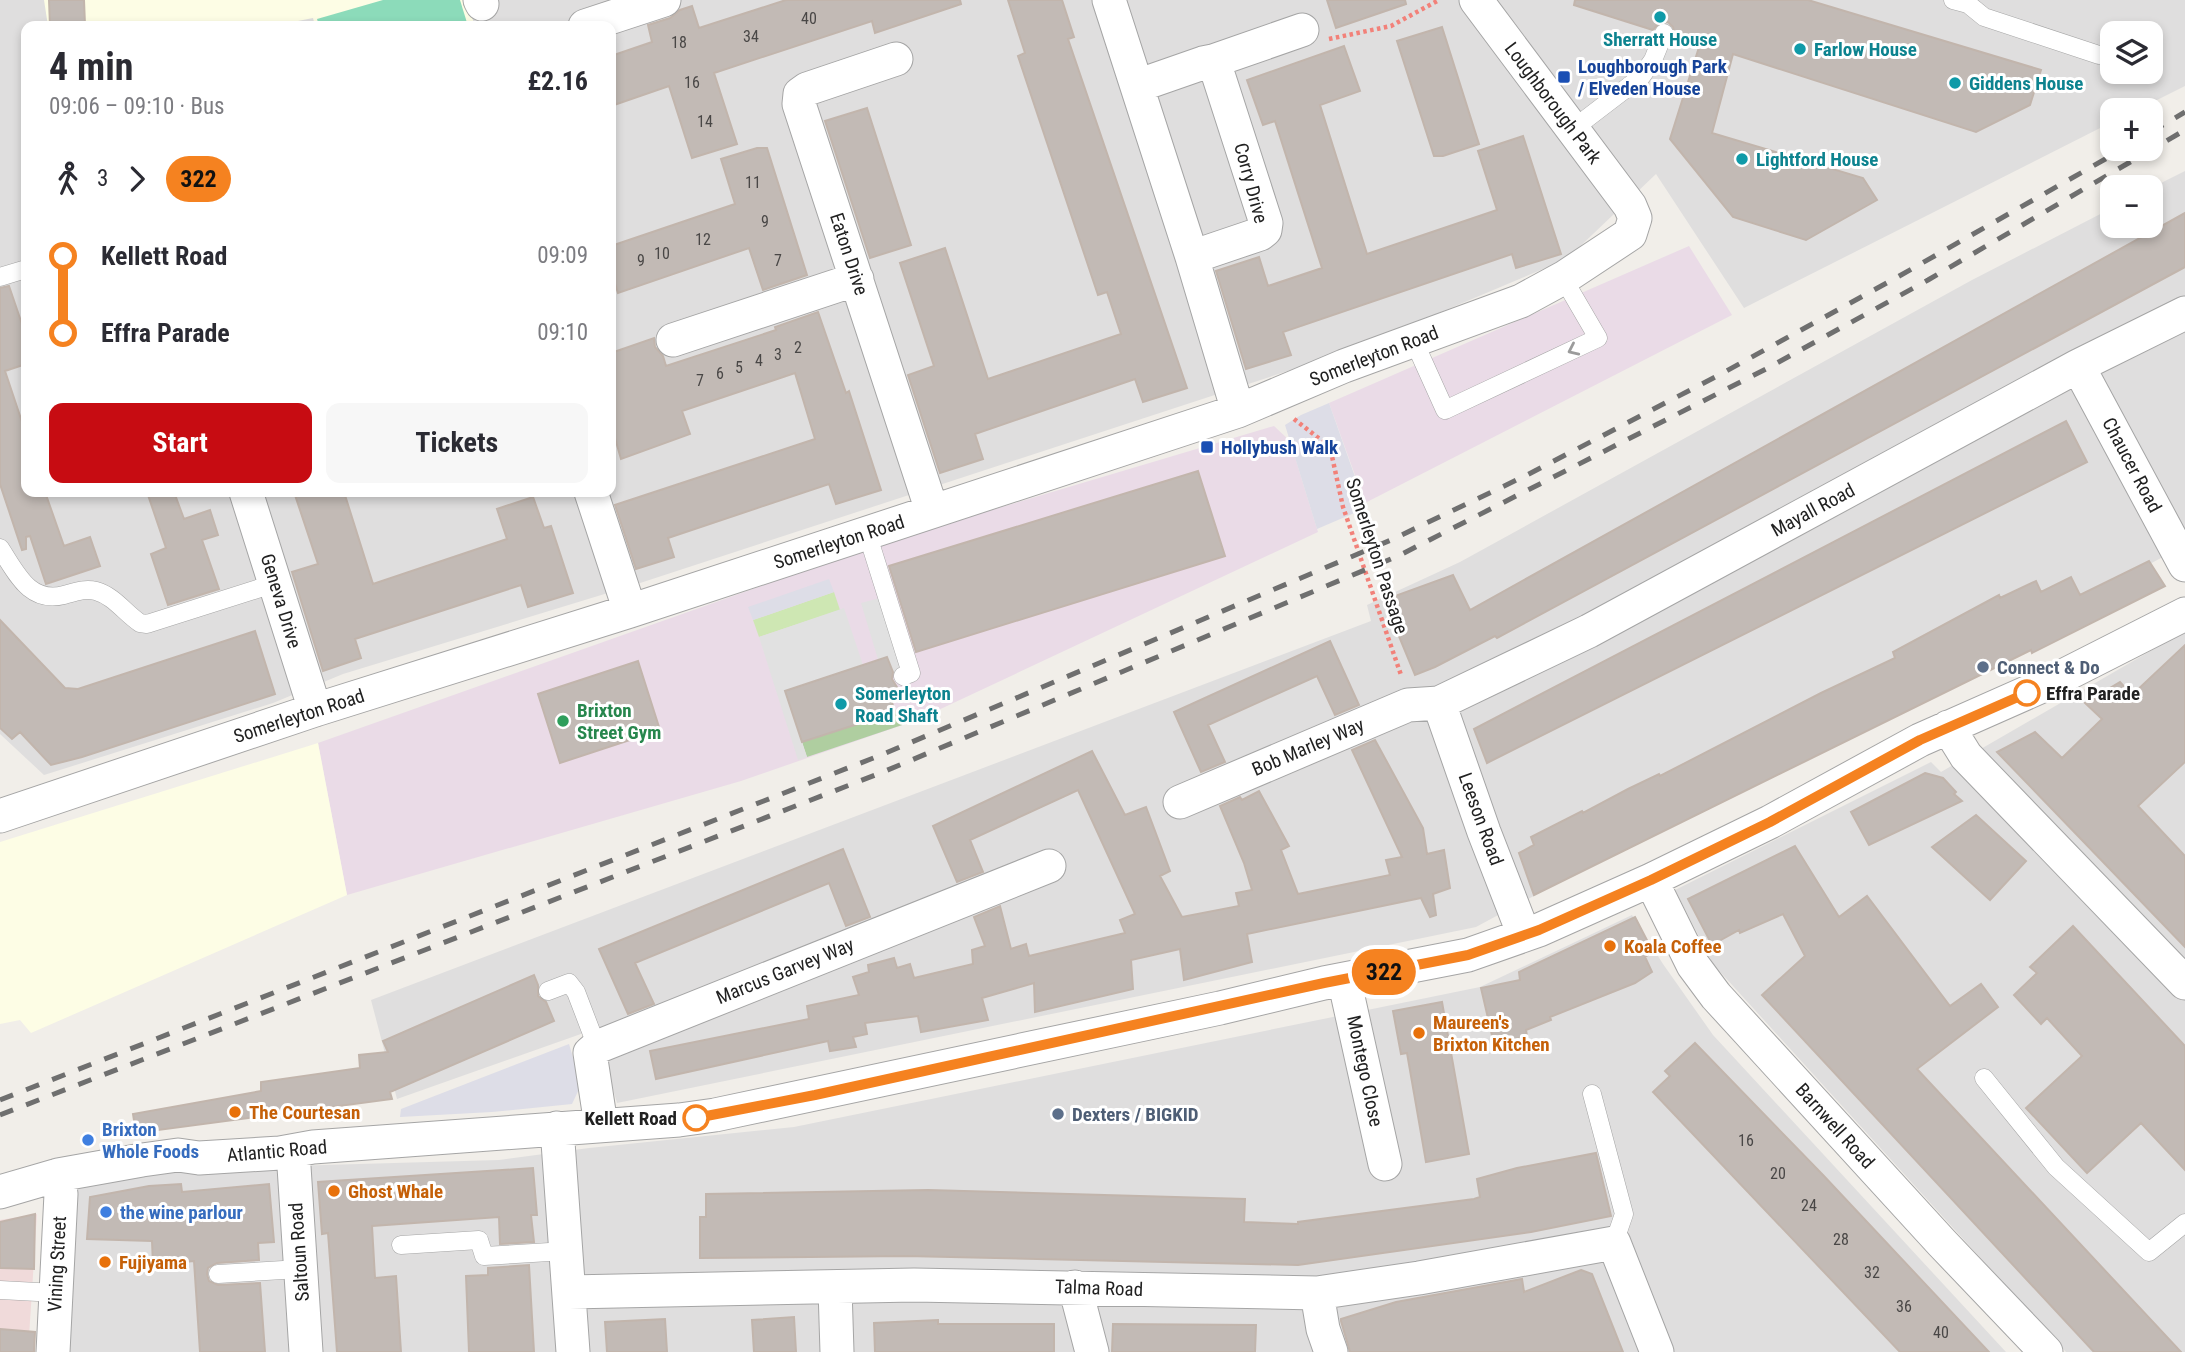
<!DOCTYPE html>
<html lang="en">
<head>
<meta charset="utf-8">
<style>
  body { margin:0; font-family:"Roboto Condensed",sans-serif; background:#f7f7f7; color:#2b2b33; height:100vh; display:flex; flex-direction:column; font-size:26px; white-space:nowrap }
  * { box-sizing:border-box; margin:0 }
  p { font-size:23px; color:#7c7c81 }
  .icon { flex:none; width:38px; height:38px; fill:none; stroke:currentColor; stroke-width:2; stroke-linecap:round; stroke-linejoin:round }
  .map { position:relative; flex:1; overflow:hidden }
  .panel { position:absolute; left:21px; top:21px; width:595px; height:476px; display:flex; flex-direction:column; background:#fff; border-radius:14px; box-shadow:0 4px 10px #0003 }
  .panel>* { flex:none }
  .badge { padding:0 14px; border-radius:23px; font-size:24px; line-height:46px }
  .buttons { position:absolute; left:2100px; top:21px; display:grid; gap:14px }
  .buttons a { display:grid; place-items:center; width:63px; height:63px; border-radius:14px; background:#fff; box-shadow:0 4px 10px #0003; font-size:35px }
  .map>.badge { position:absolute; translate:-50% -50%; box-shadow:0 0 0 4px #fff }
  .legs { display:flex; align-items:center; gap:10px; height:77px; padding:0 28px; font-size:23px }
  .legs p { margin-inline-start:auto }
  .summary { display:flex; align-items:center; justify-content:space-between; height:119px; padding:0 28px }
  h1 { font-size:38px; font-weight:700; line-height:52px }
  .action { display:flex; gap:14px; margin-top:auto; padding:14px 28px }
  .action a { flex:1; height:80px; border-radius:14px; background:#c70c12; color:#fff; font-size:28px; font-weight:700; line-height:80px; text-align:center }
  .action a+a { background:#f7f7f7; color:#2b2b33 }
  ul { padding:0 28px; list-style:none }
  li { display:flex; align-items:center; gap:24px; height:77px; font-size:26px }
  li i { display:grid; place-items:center; width:10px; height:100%; margin:0 9px; background:currentColor }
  li i::after { content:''; width:18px; height:18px; margin:-9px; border:5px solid; border-radius:50%; background:#fff }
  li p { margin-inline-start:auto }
  li:first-child i { background:linear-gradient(#0000 50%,currentColor 0) }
  li:last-child i { background:linear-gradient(currentColor 50%,#0000 0) }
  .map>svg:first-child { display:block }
  .residential { fill:#dfdede; fill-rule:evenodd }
  .commercial { fill:#f0dada }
  .industrial { fill:#eadbe7 }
  .education { fill:#fdfde5 }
  .grass { fill:#cee7b3 }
  .forest { fill:#afcea0 }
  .pitch { fill:#8cdbba }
  .parking { fill:#e1e1e1 }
  .plaza { fill:#dddde7 }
  .building { fill:#c2bab5; stroke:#c2b5ac; stroke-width:2 }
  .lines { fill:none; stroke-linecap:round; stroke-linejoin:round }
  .service-casing { stroke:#a5a5a5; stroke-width:19 }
  .minor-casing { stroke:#a5a5a5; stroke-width:35 }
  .path { stroke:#f28179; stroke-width:4.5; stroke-dasharray:3.5 3.5; stroke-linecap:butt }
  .service { stroke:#fff; stroke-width:18 }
  .minor { stroke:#fff; stroke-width:33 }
  .rail { stroke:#6f6f6f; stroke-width:5; stroke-dasharray:14 14; stroke-linecap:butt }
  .oneway { stroke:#9b9b9b }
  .line-1-casing { stroke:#fff; stroke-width:16 }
  .line-1 { stroke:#f58220; stroke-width:10 }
  .culture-dot { fill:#0f9aa8; stroke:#fff; stroke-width:2.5 }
  .transit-dot { fill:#1a4fb4; stroke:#fff; stroke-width:2.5 }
  .service-dot { fill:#5c6f8a; stroke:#fff; stroke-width:2.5 }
  .stop-1-dot { fill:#fff; stroke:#f58220; stroke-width:3.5 }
  .leisure-dot { fill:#2e9e5b; stroke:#fff; stroke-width:2.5 }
  .food-dot { fill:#e8710a; stroke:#fff; stroke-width:2.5 }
  .shop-dot { fill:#3f7fe0; stroke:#fff; stroke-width:2.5 }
  .labels { text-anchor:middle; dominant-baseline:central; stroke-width:6; stroke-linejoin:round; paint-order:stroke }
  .number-label { font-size:16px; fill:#494746 }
  .culture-label { font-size:19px; font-weight:bold; fill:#0d838f; stroke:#fff; text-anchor:start }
  .transit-label { font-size:19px; font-weight:bold; fill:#164399; stroke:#fff; text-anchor:start }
  .street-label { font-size:19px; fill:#212121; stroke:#fff }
  .service-label { font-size:19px; font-weight:bold; fill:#4e5e75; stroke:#fff; text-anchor:start }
  .stop-label { font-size:19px; font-weight:bold; fill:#212121; stroke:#fff; text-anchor:start }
  .leisure-label { font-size:19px; font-weight:bold; fill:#27864d; stroke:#fff; text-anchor:start }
  .food-label { font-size:19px; font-weight:bold; fill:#c56008; stroke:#fff; text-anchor:start }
  .shop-label { font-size:19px; font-weight:bold; fill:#366cbe; stroke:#fff; text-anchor:start }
</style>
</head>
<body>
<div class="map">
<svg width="2185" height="1352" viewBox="0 0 2185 1352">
  <rect width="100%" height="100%" fill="#f1eee9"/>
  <path class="residential" d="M0,0H2185V86L2137,110H2112V122L1744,308L1656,174L1572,254L1555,264L1346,352L634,585L343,674L273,703L44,775L0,734ZM26,26H611V492H26ZM2112,33H2151V72H2112Z
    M2185,171V545L1476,927L617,1103L595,1029L397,1099L371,1000L1371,621L1367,605L1460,562L1972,280L2112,208V226H2151V188Z
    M2185,631V1352H2066L1713,964L1675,890L1931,762L1941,772Z
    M1632,915L1663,964L1713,1035L2006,1352H65L75,1190L147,1170L499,1160L589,1148L794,1127L1480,987Z"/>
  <path class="commercial" d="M37,1214L28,1352H0V1220Z"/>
  <path class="industrial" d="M1689,246L1732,315L1365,503L1329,403Z
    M1274,426L1290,441L1318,532L917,720L741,781L347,895L318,743L891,540Z"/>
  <path class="education" d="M44,0H466L475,26H315L313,18L273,26H48Z
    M318,743L347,895L31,1033L20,1020L0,1024V842Z"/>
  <path class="grass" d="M834,592L840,610L759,637L753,620Z"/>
  <path class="forest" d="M913,706L917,720L807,757L802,742Z"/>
  <path class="pitch" d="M383,0H460L468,26H319L317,19Z"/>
  <path class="parking" d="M880,598L902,671L883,676L861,603Z
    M844,608L863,665L785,691L807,757L798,760L759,637Z"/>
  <path class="plaza" d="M1329,403L1366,508L1317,529L1285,425L1301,415Z
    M829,579L834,592L753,620L748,607Z
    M569,1044L581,1085L572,1104L492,1112L400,1117L401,1109Z"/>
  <path class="building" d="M49,0H84L85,25L50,26Z
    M786,0H960L961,4L875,33L872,21L714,73L737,144L692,158L669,86L611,106V56L652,42L648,25L670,18L680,10L692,6L699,28Z
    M1008,0H1062L1074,37L1068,39L1187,388L1143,402L1135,379L975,434L983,459L940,473L908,375L934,366L900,263L945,248L988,379L1121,334L1107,292L1098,295L1018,56L1025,53Z
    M1327,0H1405L1406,4L1336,28Z
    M1575,0H1808L2041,70L2030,105L1976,132L1733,54L1712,133L1863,178L1877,200L1806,240L1733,217L1670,139L1700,44L1675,36L1673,27L1668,22L1658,24L1653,30L1574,5Z
    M1442,27L1479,144L1443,156H1434L1397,41Z
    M1344,46L1360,91L1320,105L1367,254L1497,210L1478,151L1523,136L1561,254L1516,268L1512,254L1283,332L1291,355L1246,369L1216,271L1259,257L1268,286L1322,268L1275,121L1263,125L1247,80Z
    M867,108L911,245L870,258L825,121Z
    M757,148H767L807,275L763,290L749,248L618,293L611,271V246L735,204L721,159Z
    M2185,213V267L1497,638L1495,636L1435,667L1415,675L1384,600L1453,575L1470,610Z
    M9,286L26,336V364L5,371L26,434V492H45L64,546L90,537L100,566L46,584L30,536L26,537V549L22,550L0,484V288Z
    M818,312L846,393L849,391L881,490L836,504L829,484L668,538L674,557L636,569L615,505L815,439L795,373L682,411L690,434L621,459L611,424V353L654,338L655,347L663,356L666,366L776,330L775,327Z
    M2066,421L2087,462L1487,763L1474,729Z
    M1198,471L1225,556L916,652L889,566Z
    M147,492H174L184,519L210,510L218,535L202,540L219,589L168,605L151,554L166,548Z
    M294,492H344L373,584L507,539L497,509L533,497L544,528L551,526L573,593L528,607L521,585L355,639L361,658L323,671L292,572L318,564Z
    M2149,561L2165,586L2032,653L2031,650L1534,895L1519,853L1534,845L1531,837L1582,811L1583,813L1628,789L1659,774L1660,776L1821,693L1895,658L1893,652L1999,595L2000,598L2036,581L2041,592L2071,577L2080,595Z
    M0,620L65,688L78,689L255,631L275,694L82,757L51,765L20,732L12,739L0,728Z
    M1330,641L1359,705L1335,715L1317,676L1208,725L1225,762L1201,772L1174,712Z
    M2185,645V762L2138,806L2185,856V947L1997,752L2035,732L2062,758L2102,719L2085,703L2120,682L2132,695Z
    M887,657L893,672L892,679L900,692L890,696L895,712L802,742L785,691Z
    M638,661L660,730L560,763L538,694Z
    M1375,740L1423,828L1427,854L1444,850L1450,888L1433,894L1436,915L1430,917L1421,898L1247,934L1252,962L1184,980L1180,949L1131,960L1133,989L1035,1012L1034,983L982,998L988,1020L921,1032L918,1016L865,1023L867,1034L853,1037L856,1047L830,1051L828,1041L656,1079L650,1051L809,1019L807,1006L859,995L853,977L869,972L868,965L894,958L897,968L910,964L914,978L973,964L972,950L985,946L974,917L1000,906L1011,949L1026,944L1029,956L1125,933L1120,920L1135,914L1078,790L970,840L983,872L957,882L933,826L1092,751L1125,815L1146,807L1170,871L1160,876L1182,917L1239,906L1236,893L1252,890L1244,863L1220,806L1240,797L1242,800L1259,791L1289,846L1281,850L1298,894L1390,875L1386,860L1402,857L1352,750Z
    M1925,773L1943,778L1956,792L1954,794L1962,801L1869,845L1851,812Z
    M1976,815L2026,861L1990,900L1932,847Z
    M1795,846L1839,917L1867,896L1950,1006L1981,984L1998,1007L1917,1069L2181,1352H2094L1762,995L1805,956L1783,914L1740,933L1739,930L1712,945L1688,899Z
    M843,849L870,917L846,926L829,883L635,963L654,1004L628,1014L599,949Z
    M1635,917L1653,952L1645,957L1652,972L1635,983L1550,1017L1551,1020L1526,1030L1527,1036L1494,1044L1481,988L1520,980L1519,972Z
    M2073,926L2185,1046V1170L2141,1123L2087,1173L2026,1108L2082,1056L2047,1018L2041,1024L2014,995L2037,973L2030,967Z
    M534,975L538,985V996L546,1002L554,1021L390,1092L392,1099L136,1133L133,1114L261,1091V1082L360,1068L359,1055L388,1052L383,1041Z
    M1442,1002L1469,1154L1426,1162L1407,1053L1401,1054L1393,1011Z
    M1695,1043L1823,1175L1989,1352H1900L1653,1092L1670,1076L1665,1071Z
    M1596,1153L1611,1216L1531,1232L1298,1265L906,1256L700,1258V1217H706V1194L928,1190L1245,1199L1244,1222L1298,1224V1222L1474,1199L1480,1197L1477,1179L1517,1168Z
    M533,1168L537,1215H531L534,1242L500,1244L499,1217L372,1226L375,1278L396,1276L401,1352H337L328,1233L322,1234L318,1182Z
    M181,1184L182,1192L269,1184L274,1242L258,1243L259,1260L217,1263L208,1268L207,1274L209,1281L218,1285L260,1283L265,1352H200L194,1261L153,1265L152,1241L87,1239L90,1197L149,1186Z
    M35,1214L34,1269L0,1268V1222Z
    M529,1265L534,1352H469L466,1276L488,1275V1268Z
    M1581,1270L1592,1274L1623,1352H1350L1341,1321V1319L1396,1302L1522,1279L1524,1292Z
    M794,1317L796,1352H754L752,1320Z
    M665,1319L667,1352H607L605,1322Z
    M938,1320V1324H1054V1352H875L874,1323Z
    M1113,1324L1256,1325L1255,1352H1112Z
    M0,1329L35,1332L34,1352H0Z"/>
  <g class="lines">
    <g class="service-casing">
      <path id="service" d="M1953,0L1968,4L1984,17L2099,55
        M1573,129L1641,77L1653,60L1664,33
        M0,277L26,269
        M1413,339L1445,410L1598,338L1563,278
        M867,533L911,673L903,676
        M0,548C16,572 29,604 64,595C75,592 85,588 96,591C114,596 125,613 140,623L147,624L276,583
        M548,991L569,983L576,992L597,1047
        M1984,1078L2056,1167L2149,1252L2185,1223
        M1592,1094L1624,1214L1614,1243
        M401,1245L479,1240L484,1256L566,1251
        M218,1274L300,1269
        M0,1290L56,1293"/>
    </g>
    <g class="minor-casing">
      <path id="minor" d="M480,0L482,4
        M1109,0L1192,257L1238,411
        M585,26L664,0
        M896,59L807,89L800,94L799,104L932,511
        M1213,61L1302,30
        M1137,86L1203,63L1213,61L1217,71L1266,223L1265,230L1260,234L1192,257
        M673,340L857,279
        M2078,366L2185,565
        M246,492L315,710
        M591,492L630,611
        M1439,703L1484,832L1524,935
        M1948,727L1966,756L2185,983
        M1180,802L1408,705L1439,703L1589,631L2078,366L2185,313
        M0,816L315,710L630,611L1238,411L1344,366L1521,301L1565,277L1630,234L1635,218L1630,206L1476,0
        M1651,880L1693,965L1716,996L1942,1243L2046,1352
        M1344,979L1385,1164
        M601,1125L590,1053L597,1047L1049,866
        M557,1128L573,1352
        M293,1151L306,1352
        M0,1192L58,1175L142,1160L178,1155L199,1158L280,1153L313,1147L679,1120L715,1115L1220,1008L1324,983L1468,955L1539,930L1651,880L1770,822L1920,740L2051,682L2185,614
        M1075,1287L1092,1352
        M835,1288L837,1352
        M569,1292L914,1285L1317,1293L1419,1278L1614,1243L1657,1352
        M1317,1293L1323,1329L1331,1352
        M53,1352L61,1194L58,1175"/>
    </g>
    <path class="path" d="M1329,39L1391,26L1439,0
      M1294,419L1330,447L1343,507L1401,675"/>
    <use href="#service" class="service"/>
    <use href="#minor" class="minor"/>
    <path class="rail" d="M2151,132L2185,112
      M0,1100L881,755L1391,540L1525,476L1719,375L1894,279L2123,149
      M0,1115L883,772L1398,556L1766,369L1928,280L2185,130"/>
  </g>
  <defs><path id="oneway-chevron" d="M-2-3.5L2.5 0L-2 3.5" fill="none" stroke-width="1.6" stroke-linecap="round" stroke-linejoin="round" transform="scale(1.75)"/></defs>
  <use class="oneway" href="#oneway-chevron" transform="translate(1573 350) rotate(155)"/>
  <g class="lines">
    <g class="line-1-casing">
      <path id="line-1" d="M696,1118L815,1095L1324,983L1468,955L1539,930L1651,880L1770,822L1920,740L2027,693"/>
    </g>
    <use href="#line-1" class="line-1"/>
  </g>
  <g class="culture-dot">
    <circle cx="1660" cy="17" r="7"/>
    <circle cx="1800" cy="49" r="7"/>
    <circle cx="1955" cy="83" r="7"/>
    <circle cx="1742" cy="159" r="7"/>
    <circle cx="841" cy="704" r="7"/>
  </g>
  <g class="transit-dot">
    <rect x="1557" y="70" width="14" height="14" rx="3.5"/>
    <rect x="1200" y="440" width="14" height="14" rx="3.5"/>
  </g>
  <g class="service-dot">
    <circle cx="1983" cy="667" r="7"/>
    <circle cx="1058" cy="1114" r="7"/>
  </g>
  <g class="stop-1-dot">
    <circle cx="2027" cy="693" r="12"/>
    <circle cx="696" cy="1118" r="12"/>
  </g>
  <circle class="leisure-dot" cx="563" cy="721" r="7"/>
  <g class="food-dot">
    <circle cx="1610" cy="946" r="7"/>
    <circle cx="1419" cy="1033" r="7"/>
    <circle cx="235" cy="1112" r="7"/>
    <circle cx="334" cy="1191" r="7"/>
    <circle cx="105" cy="1262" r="7"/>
  </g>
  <g class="shop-dot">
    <circle cx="88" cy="1140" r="7"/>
    <circle cx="106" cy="1212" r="7"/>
  </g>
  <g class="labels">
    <g class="number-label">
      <text x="809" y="18">40</text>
      <text x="751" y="36">34</text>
      <text x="679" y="42">18</text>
      <text x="692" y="82">16</text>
      <text x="705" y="121">14</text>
      <text x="753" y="182">11</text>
      <text x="765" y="221">9</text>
      <text x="703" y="239">12</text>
      <text x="662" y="253">10</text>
      <text x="641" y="260">9</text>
      <text x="778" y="260">7</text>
      <text x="798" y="347">2</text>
      <text x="778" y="354">3</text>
      <text x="759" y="360">4</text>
      <text x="739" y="367">5</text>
      <text x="720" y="373">6</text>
      <text x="700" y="380">7</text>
      <text x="1746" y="1140">16</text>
      <text x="1778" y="1173">20</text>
      <text x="1809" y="1205">24</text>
      <text x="1841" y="1239">28</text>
      <text x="1872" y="1272">32</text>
      <text x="1904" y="1306">36</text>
      <text x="1941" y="1332">40</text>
    </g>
    <g class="culture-label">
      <text x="1660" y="39" text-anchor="middle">Sherratt House</text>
      <text x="1814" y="49">Farlow House</text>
      <text x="1969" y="83">Giddens House</text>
      <text x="1756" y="159">Lightford House</text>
      <text x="855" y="693">Somerleyton<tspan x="855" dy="22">Road Shaft</tspan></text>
    </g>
    <g class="transit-label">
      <text x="1578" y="66">Loughborough Park<tspan x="1578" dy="22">/ Elveden House</tspan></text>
      <text x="1221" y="447">Hollybush Walk</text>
    </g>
    <g class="street-label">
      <text transform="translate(1553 103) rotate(53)">Loughborough Park</text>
      <text transform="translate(1251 183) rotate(75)">Corry Drive</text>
      <text transform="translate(849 254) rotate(72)">Eaton Drive</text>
      <text transform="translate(1374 356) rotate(-21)">Somerleyton Road</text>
      <text transform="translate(2132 465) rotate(62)">Chaucer Road</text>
      <text transform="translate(1813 510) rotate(-28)">Mayall Road</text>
      <text transform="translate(839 542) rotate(-18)">Somerleyton Road</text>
      <text transform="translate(1377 556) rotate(72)">Somerleyton Passage</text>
      <text transform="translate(281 601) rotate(73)">Geneva Drive</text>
      <text transform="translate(299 716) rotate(-18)">Somerleyton Road</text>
      <text transform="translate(1308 747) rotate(-23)">Bob Marley Way</text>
      <text transform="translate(1481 819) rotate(70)">Leeson Road</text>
      <text transform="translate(785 971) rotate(-22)">Marcus Garvey Way</text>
      <text transform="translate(1365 1071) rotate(78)">Montego Close</text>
      <text transform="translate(1835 1126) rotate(48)">Barnwell Road</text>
      <text transform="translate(277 1151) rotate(-5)">Atlantic Road</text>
      <text transform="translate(299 1252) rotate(-94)">Saltoun Road</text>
      <text transform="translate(57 1264) rotate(-87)">Vining Street</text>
      <text transform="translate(1099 1288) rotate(2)">Talma Road</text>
    </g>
    <g class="service-label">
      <text x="1997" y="667">Connect &amp; Do</text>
      <text x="1072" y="1114">Dexters / BIGKID</text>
    </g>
    <g class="stop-label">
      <text x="2046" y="693">Effra Parade</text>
      <text x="677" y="1118" text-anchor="end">Kellett Road</text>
    </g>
    <g class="leisure-label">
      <text x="577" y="710">Brixton<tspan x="577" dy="22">Street Gym</tspan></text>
    </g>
    <g class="food-label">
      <text x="1624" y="946">Koala Coffee</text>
      <text x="1433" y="1022">Maureen's<tspan x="1433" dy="22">Brixton Kitchen</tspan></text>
      <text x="249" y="1112">The Courtesan</text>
      <text x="348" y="1191">Ghost Whale</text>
      <text x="119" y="1262">Fujiyama</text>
    </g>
    <g class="shop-label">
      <text x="102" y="1129">Brixton<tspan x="102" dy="22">Whole Foods</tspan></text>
      <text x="120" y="1212">the wine parlour</text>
    </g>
  </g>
</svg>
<div class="buttons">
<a><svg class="icon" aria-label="layers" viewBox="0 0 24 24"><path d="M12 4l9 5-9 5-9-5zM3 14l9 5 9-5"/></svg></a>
<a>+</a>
<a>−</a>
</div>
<b class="badge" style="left:1384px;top:972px;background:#f58220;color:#111">322</b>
<section class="panel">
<div class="summary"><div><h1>4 min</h1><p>09:06 – 09:10 · Bus</p></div><b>£2.16</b></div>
<div class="legs"><svg class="icon" aria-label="walk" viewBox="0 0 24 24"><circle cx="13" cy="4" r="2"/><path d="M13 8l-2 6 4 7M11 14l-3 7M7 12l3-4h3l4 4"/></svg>3<svg class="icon" aria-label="forward" viewBox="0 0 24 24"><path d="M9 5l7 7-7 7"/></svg><b class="badge" style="background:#f58220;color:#111">322</b></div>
<ul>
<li><i style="color:#f58220"></i><b>Kellett Road</b><p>09:09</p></li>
<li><i style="color:#f58220"></i><b>Effra Parade</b><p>09:10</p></li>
</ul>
<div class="action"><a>Start</a><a>Tickets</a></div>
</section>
</div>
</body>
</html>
